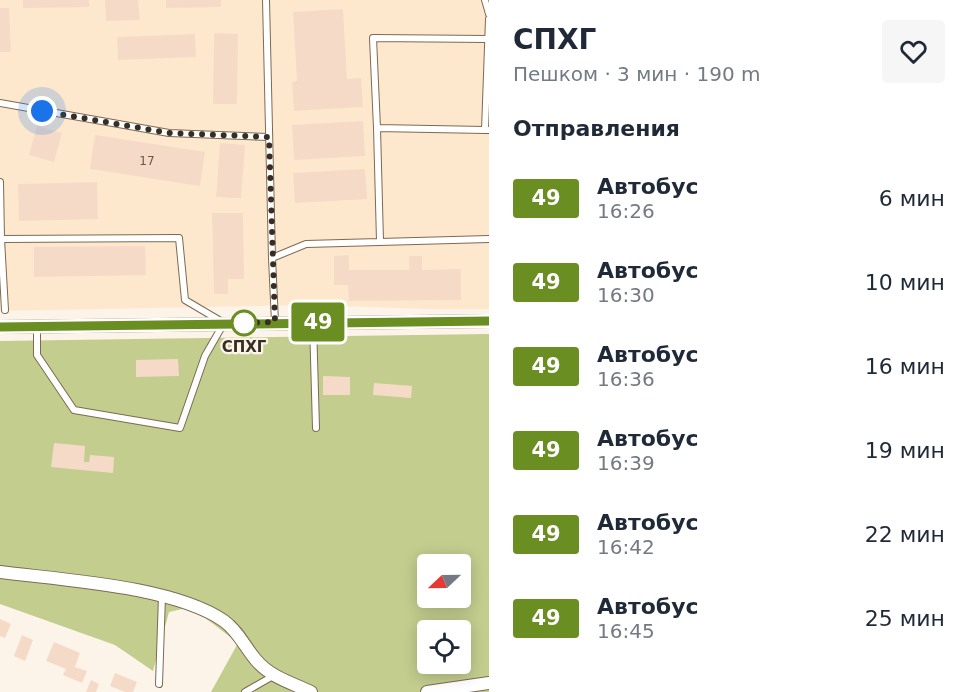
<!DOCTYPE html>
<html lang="ru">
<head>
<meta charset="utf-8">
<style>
  body { margin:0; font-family:"DejaVu Sans",sans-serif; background:#f6f6f7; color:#1f2937; height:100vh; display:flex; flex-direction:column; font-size:22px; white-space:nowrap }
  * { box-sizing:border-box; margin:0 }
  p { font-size:20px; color:#747a83 }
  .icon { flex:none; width:33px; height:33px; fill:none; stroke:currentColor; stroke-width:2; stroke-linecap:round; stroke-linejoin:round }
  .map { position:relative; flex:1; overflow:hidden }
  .drawer { display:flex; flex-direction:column; background:#fff; width:480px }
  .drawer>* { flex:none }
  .badge { padding:0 12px; border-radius:4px; font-size:21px; line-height:39px }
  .needle { width:39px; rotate:248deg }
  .controls { position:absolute; left:417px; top:554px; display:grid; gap:12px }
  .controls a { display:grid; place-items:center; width:54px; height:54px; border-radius:6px; background:#fff; box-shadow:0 3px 15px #0003; font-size:30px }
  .you { position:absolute; width:30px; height:30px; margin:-15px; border:4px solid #fff; border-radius:50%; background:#1a73e8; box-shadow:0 0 0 9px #1a73e833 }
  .map>.badge { position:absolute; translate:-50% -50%; box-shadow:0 0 0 3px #fff }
  h2 { padding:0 24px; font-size:22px; line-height:54px }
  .round { display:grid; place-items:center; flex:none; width:63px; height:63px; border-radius:6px; background:#f6f6f7 }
  .overview { display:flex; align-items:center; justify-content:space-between; height:102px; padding:0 24px }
  h1 { font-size:28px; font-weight:700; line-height:45px }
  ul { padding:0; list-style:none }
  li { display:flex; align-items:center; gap:18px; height:84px; padding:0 24px }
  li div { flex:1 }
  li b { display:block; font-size:22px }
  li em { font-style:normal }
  li .badge { min-width:66px; font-weight:700; text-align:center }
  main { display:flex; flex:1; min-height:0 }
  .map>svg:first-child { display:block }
  .built { fill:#fde8cd }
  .green { fill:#c3cd8e; fill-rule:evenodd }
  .building { fill:#f6dac8 }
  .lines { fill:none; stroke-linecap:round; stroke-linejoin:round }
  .lane-casing { stroke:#7d6a52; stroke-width:8 }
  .street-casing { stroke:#7d6a52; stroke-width:14 }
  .lane { stroke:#fff; stroke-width:6 }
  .street { stroke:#fff; stroke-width:12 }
  .line-casing { stroke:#fff; stroke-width:14 }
  .line { stroke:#6b8e23; stroke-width:9 }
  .walk { stroke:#362e24; stroke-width:6; stroke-dasharray:0 10.8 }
  .stop-dot { fill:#fff; stroke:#6b8e23; stroke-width:3 }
  .labels { text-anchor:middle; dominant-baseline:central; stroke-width:4.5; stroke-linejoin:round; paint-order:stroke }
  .number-label { font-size:12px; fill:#66594d }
  .stop-label { font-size:15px; font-weight:bold; fill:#362e24; stroke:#fdf4e9 }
</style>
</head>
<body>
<main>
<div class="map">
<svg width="489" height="692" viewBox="0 0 489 692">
  <rect width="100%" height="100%" fill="#fdf4e9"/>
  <path class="built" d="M0,0H489V309H425L312,305L0,311Z"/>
  <path class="green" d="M489,334V692H211L238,643L191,607L169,612L153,671L115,645L0,604V341ZM428,564H460V597H428ZM428,630H460V663H428Z"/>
  <path class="building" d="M23,0H89V7L23,8Z
    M105,0H138L140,20L106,21Z
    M166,0H221V7L166,8Z
    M0,8H9L11,52H0Z
    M343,9L347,79L361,78L363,107L294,111L292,82L297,81L293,12Z
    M214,33L238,34L237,104H213Z
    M195,34L196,57L118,60L117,37Z
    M363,121L365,156L294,160L292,125Z
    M37,126L62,133L54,162L29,155Z
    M95,135L205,152L200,186L90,169Z
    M220,143L245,145L241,198L216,197Z
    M365,169L367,199L295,203L293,173Z
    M97,182L98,219L19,221L18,184Z
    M212,213H243L244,279H228V294H214Z
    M145,246L146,275L34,277V247Z
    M349,255V270H409V256H422V270L461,269V300L349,301L348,285H334V256Z
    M178,359L179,376L136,377V360Z
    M323,376L350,377V395H323Z
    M374,383L412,386L411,398L373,395Z
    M54,443L85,446L84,462H89L90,455L114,457L113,473L51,467Z
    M0,619L11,624L5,638L0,636Z
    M22,635L33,640L25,661L14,656Z
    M54,642L80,653L75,667L87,671L82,683L63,675L66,669L46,661Z
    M115,673L137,682L133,692H125L110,686Z
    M91,680L99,684L96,692H86Z"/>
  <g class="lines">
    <g class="lane-casing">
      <path id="lane" d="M266,0L272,258
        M485,0L489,14
        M0,103L169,133L269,137
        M377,128L373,38L488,39
        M488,130H485L489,19
        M0,182L1,239L5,310
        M1,239L179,238L185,300L224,323L205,356L180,428L74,410L37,355V327
        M380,241L377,128L485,130
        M275,322L272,258L306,244L489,239
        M313,323L316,428
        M159,684L162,596
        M245,692L273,676"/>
    </g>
    <g class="street-casing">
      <path id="street" d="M0,327L489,321
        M0,572C62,580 173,586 224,621C238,631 245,647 256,660C270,677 292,683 311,692
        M427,692L489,683"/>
    </g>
    <use href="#lane" class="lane"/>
    <use href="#street" class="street"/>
  </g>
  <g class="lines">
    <g class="line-casing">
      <path id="line" d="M0,327L489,321"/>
    </g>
    <use href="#line" class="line"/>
    <path class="walk" d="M42,111L169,133L269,137L275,322L244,323"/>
  </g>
  <circle class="stop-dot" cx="244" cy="323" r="12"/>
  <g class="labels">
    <g class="number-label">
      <text x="147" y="161">17</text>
    </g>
    <g class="stop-label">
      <text x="244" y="347">СПХГ</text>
    </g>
  </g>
</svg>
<div class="controls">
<a><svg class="needle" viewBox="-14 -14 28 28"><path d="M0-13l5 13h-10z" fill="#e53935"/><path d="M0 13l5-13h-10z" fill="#747a83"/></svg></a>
<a><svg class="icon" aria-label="locate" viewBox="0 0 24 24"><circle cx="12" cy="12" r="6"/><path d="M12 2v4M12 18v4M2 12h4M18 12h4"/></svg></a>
</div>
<div class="you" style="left:42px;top:111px"></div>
<b class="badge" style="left:318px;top:322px;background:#6b8e23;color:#fff">49</b>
</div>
<section class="drawer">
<div class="overview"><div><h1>СПХГ</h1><p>Пешком · 3 мин · 190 m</p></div><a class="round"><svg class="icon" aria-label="heart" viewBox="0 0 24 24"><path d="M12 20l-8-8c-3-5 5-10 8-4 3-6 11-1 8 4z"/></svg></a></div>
<h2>Отправления</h2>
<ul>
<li><span class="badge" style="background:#6b8e23;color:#fff">49</span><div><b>Автобус</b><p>16:26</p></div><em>6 мин</em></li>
<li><span class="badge" style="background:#6b8e23;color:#fff">49</span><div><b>Автобус</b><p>16:30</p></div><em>10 мин</em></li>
<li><span class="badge" style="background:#6b8e23;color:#fff">49</span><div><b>Автобус</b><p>16:36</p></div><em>16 мин</em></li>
<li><span class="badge" style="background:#6b8e23;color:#fff">49</span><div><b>Автобус</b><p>16:39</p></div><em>19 мин</em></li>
<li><span class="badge" style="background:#6b8e23;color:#fff">49</span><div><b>Автобус</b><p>16:42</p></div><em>22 мин</em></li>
<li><span class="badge" style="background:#6b8e23;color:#fff">49</span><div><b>Автобус</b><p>16:45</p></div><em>25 мин</em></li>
</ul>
</section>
</main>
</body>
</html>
